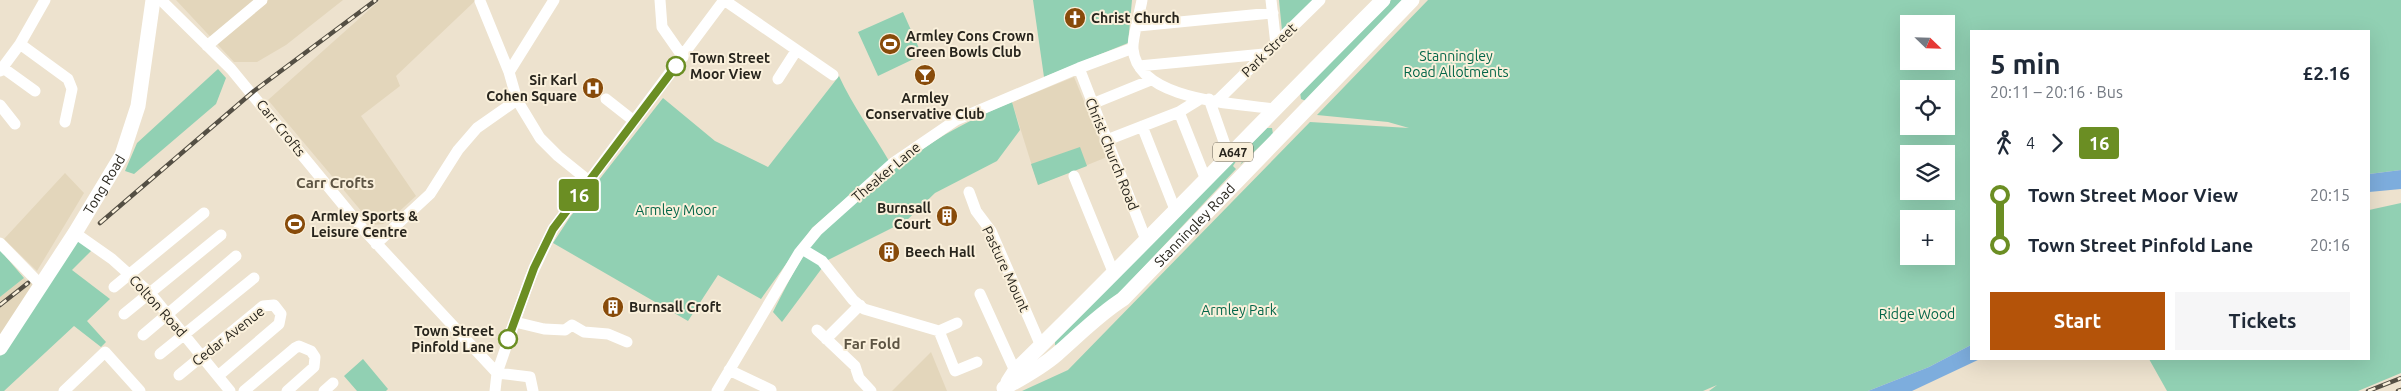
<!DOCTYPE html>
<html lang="en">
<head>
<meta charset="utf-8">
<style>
  body { margin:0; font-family:Ubuntu,sans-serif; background:#f6f6f7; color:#1f2937; height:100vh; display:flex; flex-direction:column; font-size:19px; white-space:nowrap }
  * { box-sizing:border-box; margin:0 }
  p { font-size:16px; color:#747a83 }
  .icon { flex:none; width:28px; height:28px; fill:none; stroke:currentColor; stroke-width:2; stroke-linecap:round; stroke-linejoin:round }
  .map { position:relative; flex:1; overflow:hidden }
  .details { position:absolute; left:1970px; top:30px; width:400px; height:330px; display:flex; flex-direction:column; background:#fff; border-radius:0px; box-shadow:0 5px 20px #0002 }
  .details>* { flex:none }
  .badge { padding:0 10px; border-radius:4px; font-size:18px; line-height:32px }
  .needle { width:32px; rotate:113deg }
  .fabs { position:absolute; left:1900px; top:15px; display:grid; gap:10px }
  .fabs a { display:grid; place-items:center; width:55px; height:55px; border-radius:0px; background:#fff; box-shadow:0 5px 20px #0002; font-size:25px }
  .map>.badge { position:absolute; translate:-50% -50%; box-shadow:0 0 0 2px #fff }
  .legs { display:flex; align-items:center; gap:8px; height:55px; padding:0 20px; font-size:16px }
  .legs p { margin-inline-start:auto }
  .head { display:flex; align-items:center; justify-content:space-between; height:85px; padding:0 20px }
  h1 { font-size:28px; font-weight:600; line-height:38px }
  .primary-button { display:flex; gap:10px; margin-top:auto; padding:10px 20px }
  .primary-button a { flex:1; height:58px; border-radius:0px; background:#b45309; color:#fff; font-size:20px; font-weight:600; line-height:58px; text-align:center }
  .primary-button a+a { background:#f6f6f7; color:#1f2937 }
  ul { padding:0 20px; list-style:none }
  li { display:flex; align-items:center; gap:18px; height:50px; font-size:19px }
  li i { display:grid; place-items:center; width:8px; height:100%; margin:0 6px; background:currentColor }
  li i::after { content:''; width:12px; height:12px; margin:-6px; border:4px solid; border-radius:50%; background:#fff }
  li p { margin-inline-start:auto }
  li:first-child i { background:linear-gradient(#0000 50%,currentColor 0) }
  li:last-child i { background:linear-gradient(currentColor 50%,#0000 0) }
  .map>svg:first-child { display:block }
  .built { fill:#e3d6bb }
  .green { fill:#91d0b3; fill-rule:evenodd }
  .water { fill:#7daddd }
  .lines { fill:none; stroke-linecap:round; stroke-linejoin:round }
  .minor { stroke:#fff; stroke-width:11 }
  .major { stroke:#fff; stroke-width:15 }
  .rail-casing { stroke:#544f44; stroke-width:4.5 }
  .rail { stroke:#faf0db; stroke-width:2.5; stroke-dasharray:8; stroke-linecap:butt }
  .line-1-casing { stroke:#fff; stroke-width:11 }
  .line-1 { stroke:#6b8e23; stroke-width:8 }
  .stop-1-dot { fill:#fff; stroke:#6b8e23; stroke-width:2.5 }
  .labels { text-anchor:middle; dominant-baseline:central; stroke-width:4; stroke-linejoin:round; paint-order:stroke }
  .shield { fill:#faf0db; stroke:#676256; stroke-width:1 }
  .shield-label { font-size:12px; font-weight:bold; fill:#28251d }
  .poi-label { font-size:14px; font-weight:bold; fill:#28251d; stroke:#faf0db; text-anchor:start }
  .street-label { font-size:14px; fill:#28251d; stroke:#faf0db }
  .park-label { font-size:14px; fill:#046649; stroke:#faf0db }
  .stop-label { font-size:14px; font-weight:bold; fill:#28251d; stroke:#faf0db; text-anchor:start }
  .neighbourhood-label { font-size:15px; font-weight:bold; fill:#5e5544; stroke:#faf0db }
</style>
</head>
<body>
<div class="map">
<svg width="2401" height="391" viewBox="0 0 2401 391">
  <rect width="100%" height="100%" fill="#ede2ce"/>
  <path class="built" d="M176,0H343L286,45L257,62H234Z
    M380,0H476L396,76L400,86L361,116L416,196L391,219L383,224L373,225L268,100Z
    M1074,77L1107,157L1038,185L1012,102Z
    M65,173L84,193L37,271L4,239Z
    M24,278L28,282L40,284L0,348V297Z
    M931,352L947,391H892Z"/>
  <path class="green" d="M1033,0H1132L1128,43L1044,77Z
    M1279,0H1313L1282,31Z
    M1391,0H1406L1306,101L1301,99L1300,92Z
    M1428,0H2401V170L2369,174V31H1971V345L1929,367L1868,391H1709L1717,385L1703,391H1022L1068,370L1310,122L1409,128L1388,122L1317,115ZM1909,24H1946V61H1909ZM1909,89H1946V126H1909ZM1909,154H1946V191H1909ZM1909,219H1946V256H1909Z
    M903,12L922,55L878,76L858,32Z
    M218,69L226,78L216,104L134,174L125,171L137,143Z
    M839,76C852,105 873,133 889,161L812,228L761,299L718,275L688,321L553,243L570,217L663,98L715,141L768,167Z
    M1012,102L1020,130L997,161L935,193L906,221L828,260L782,322L773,312C786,287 799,258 818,237C828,225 841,216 852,206C904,158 946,129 1012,102Z
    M1267,128H1272L1273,134L1240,165L1251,148L1249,146Z
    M1080,147L1087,166L1038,185L1031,164Z
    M1242,152L1233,166L1236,169L1124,288L1058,347L1055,345V341Z
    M2401,203V373L2358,391H2167L2149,359H2369V210Z
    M75,233L95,247L72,270L110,299L87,321L106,342L101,347L74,326L4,391H0V348Z
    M0,250L24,278L0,297Z
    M363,359L388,389L386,391H357L344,376Z"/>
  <path class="water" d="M2401,170V189L2369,192V174Z
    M1971,345V359H1980L1912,391H1868L1929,367Z"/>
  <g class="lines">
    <path class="minor" d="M161,0L231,69L363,229L497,373
      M660,0L662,27L683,57
      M724,0L833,75
      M1142,0C1140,12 1132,39 1133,49C1138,101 1235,103 1274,109
      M1271,0L1276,45
      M480,1L509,72L517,100L540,138L558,156L589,181
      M1138,26L1273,13
      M20,44L68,79L72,89L65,122
      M207,46L262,0
      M1139,66L1264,54
      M3,68L35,91
      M1079,68L1146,240
      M0,71L20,44L45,0
      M509,72L554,0
      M778,79L796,51
      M606,99L634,121
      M1209,99L1229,156
      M1218,100L1320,0
      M1092,104L1151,80
      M0,105L15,124
      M1179,112L1206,180
      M1142,126L1176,212
      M1107,140L1179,112L1200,99
      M1074,176L1114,274
      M969,192L976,211L991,231L1041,346
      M75,233L112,259L150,293L230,391
      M0,243L40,284
      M376,244L430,194L458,150L477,128L517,100
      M802,249L822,261L853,300L864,309L939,331L955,371L977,362
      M114,287L204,213
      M980,294L1015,371
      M124,314L221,235
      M515,322L544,329L565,330L572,325L584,332L608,334L627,342
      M817,330L855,366L859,378L871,391
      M939,331L957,323
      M143,335L236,256
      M826,339L860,305
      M160,354L254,278
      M729,370L771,390
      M497,373L530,377L533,391
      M179,375L263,306L274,305L281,314L279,324L218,376
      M64,391L105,352L140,391
      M244,391L295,348L299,346L311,351L315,357L314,367L287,391
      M324,391L333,383
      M495,391L497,373L530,278L553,229L724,0
      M717,391L799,253L817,231L893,163L956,120L1079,68L1133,48"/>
    <g class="major">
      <path id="s1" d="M0,348L75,233L122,155L138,106L153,0"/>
      <path d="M1008,382L1015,371C1140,249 1260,123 1383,0"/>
      <path id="s2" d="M1004,388C1022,378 1041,368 1057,354C1079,335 1098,315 1123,299L1412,0"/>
    </g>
    <g class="rail-casing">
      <path id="rail" d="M100,223L254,91L376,0
        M0,305L28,283
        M2368,391L2401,378
        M2398,391L2401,390"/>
    </g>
    <use href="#rail" class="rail"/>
  </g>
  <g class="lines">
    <g class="line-1-casing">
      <path id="line-1" d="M508,339L534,268L553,229L676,66"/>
    </g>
    <use href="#line-1" class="line-1"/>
  </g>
  <defs>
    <g id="church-disc" transform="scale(1.125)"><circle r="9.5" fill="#884b0a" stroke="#faf0db"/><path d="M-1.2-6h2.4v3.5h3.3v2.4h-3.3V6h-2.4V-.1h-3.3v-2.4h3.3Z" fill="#fff"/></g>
    <g id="stadium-disc" transform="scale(1.125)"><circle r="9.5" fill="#884b0a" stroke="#faf0db"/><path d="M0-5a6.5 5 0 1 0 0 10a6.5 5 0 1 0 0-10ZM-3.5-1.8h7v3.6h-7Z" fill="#fff"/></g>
    <g id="bar-disc" transform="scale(1.125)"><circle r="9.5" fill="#884b0a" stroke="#faf0db"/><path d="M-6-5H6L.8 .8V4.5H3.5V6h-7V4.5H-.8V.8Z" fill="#fff"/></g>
    <g id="hospital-disc" transform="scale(1.125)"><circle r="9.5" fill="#884b0a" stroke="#faf0db"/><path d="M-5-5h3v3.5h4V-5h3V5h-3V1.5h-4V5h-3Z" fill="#fff"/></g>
    <g id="building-disc" transform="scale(1.125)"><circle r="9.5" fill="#884b0a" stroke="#faf0db"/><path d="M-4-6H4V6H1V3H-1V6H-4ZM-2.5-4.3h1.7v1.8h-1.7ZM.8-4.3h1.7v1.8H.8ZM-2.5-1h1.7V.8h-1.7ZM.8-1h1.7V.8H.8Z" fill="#fff"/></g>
  </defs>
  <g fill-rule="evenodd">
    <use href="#church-disc" x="1075" y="18"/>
    <use href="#stadium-disc" x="890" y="44"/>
    <use href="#bar-disc" x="925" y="75"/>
    <use href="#hospital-disc" x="593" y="88"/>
    <use href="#building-disc" x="947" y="216"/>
    <use href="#stadium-disc" x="295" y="224"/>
    <use href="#building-disc" x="889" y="252"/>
    <use href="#building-disc" x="613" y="307"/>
  </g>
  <g class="stop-1-dot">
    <circle cx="676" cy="66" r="9"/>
    <circle cx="508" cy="339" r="9"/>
  </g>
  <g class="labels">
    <rect class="shield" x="1213" y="142.5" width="40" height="19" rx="4"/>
    <g class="shield-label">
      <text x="1233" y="152">A647</text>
    </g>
    <g class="poi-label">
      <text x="1091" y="18">Christ Church</text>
      <text x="906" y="36">Armley Cons Crown<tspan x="906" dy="16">Green Bowls Club</tspan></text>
      <text x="577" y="80" text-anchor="end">Sir Karl<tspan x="577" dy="16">Cohen Square</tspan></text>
      <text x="925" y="98" text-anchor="middle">Armley<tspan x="925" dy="16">Conservative Club</tspan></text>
      <text x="931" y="208" text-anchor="end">Burnsall<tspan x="931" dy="16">Court</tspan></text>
      <text x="311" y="216">Armley Sports &amp;<tspan x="311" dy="16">Leisure Centre</tspan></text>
      <text x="905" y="252">Beech Hall</text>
      <text x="629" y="307">Burnsall Croft</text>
    </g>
    <g class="street-label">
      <text transform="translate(1269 50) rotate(-44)">Park Street</text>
      <text transform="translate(281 128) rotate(51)">Carr Crofts</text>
      <text transform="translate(1112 154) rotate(68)">Christ Church Road</text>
      <text transform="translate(886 172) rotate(-40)">Theaker Lane</text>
      <text stroke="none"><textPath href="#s1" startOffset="194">Tong Road</textPath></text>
      <text stroke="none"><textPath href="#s2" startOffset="252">Stanningley Road</textPath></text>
      <text transform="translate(1006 269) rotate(65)">Pasture Mount</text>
      <text transform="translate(158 306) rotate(48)">Colton Road</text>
      <text transform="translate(228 336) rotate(-38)">Cedar Avenue</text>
    </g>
    <g class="park-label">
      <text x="1456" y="56">Stanningley<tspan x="1456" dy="16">Road Allotments</tspan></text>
      <text x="676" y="210">Armley Moor</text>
      <text x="1239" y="310">Armley Park</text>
      <text x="1917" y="314">Ridge Wood</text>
    </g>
    <g class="stop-label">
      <text x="690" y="58">Town Street<tspan x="690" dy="16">Moor View</tspan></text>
      <text x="494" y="331" text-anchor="end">Town Street<tspan x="494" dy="16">Pinfold Lane</tspan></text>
    </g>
    <g class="neighbourhood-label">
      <text x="335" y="182">Carr Crofts</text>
      <text x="872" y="343">Far Fold</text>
    </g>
  </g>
</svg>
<div class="fabs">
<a><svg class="needle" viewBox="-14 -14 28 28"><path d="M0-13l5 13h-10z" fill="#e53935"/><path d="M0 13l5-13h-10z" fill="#747a83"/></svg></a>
<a><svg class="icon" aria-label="locate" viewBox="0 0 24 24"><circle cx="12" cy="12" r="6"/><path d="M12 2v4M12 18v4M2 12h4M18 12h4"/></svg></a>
<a><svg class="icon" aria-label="layers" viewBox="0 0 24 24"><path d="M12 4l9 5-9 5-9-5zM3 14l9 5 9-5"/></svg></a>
<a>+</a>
</div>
<b class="badge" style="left:579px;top:195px;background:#6b8e23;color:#fff">16</b>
<section class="details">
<div class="head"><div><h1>5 min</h1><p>20:11 – 20:16 · Bus</p></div><b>£2.16</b></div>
<div class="legs"><svg class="icon" aria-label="walk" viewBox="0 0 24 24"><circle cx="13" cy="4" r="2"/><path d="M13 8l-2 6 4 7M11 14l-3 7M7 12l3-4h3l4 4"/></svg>4<svg class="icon" aria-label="forward" viewBox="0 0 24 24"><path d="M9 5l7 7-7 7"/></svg><b class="badge" style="background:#6b8e23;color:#fff">16</b></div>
<ul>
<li><i style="color:#6b8e23"></i><b>Town Street Moor View</b><p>20:15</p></li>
<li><i style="color:#6b8e23"></i><b>Town Street Pinfold Lane</b><p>20:16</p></li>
</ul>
<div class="primary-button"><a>Start</a><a>Tickets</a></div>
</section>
</div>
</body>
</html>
